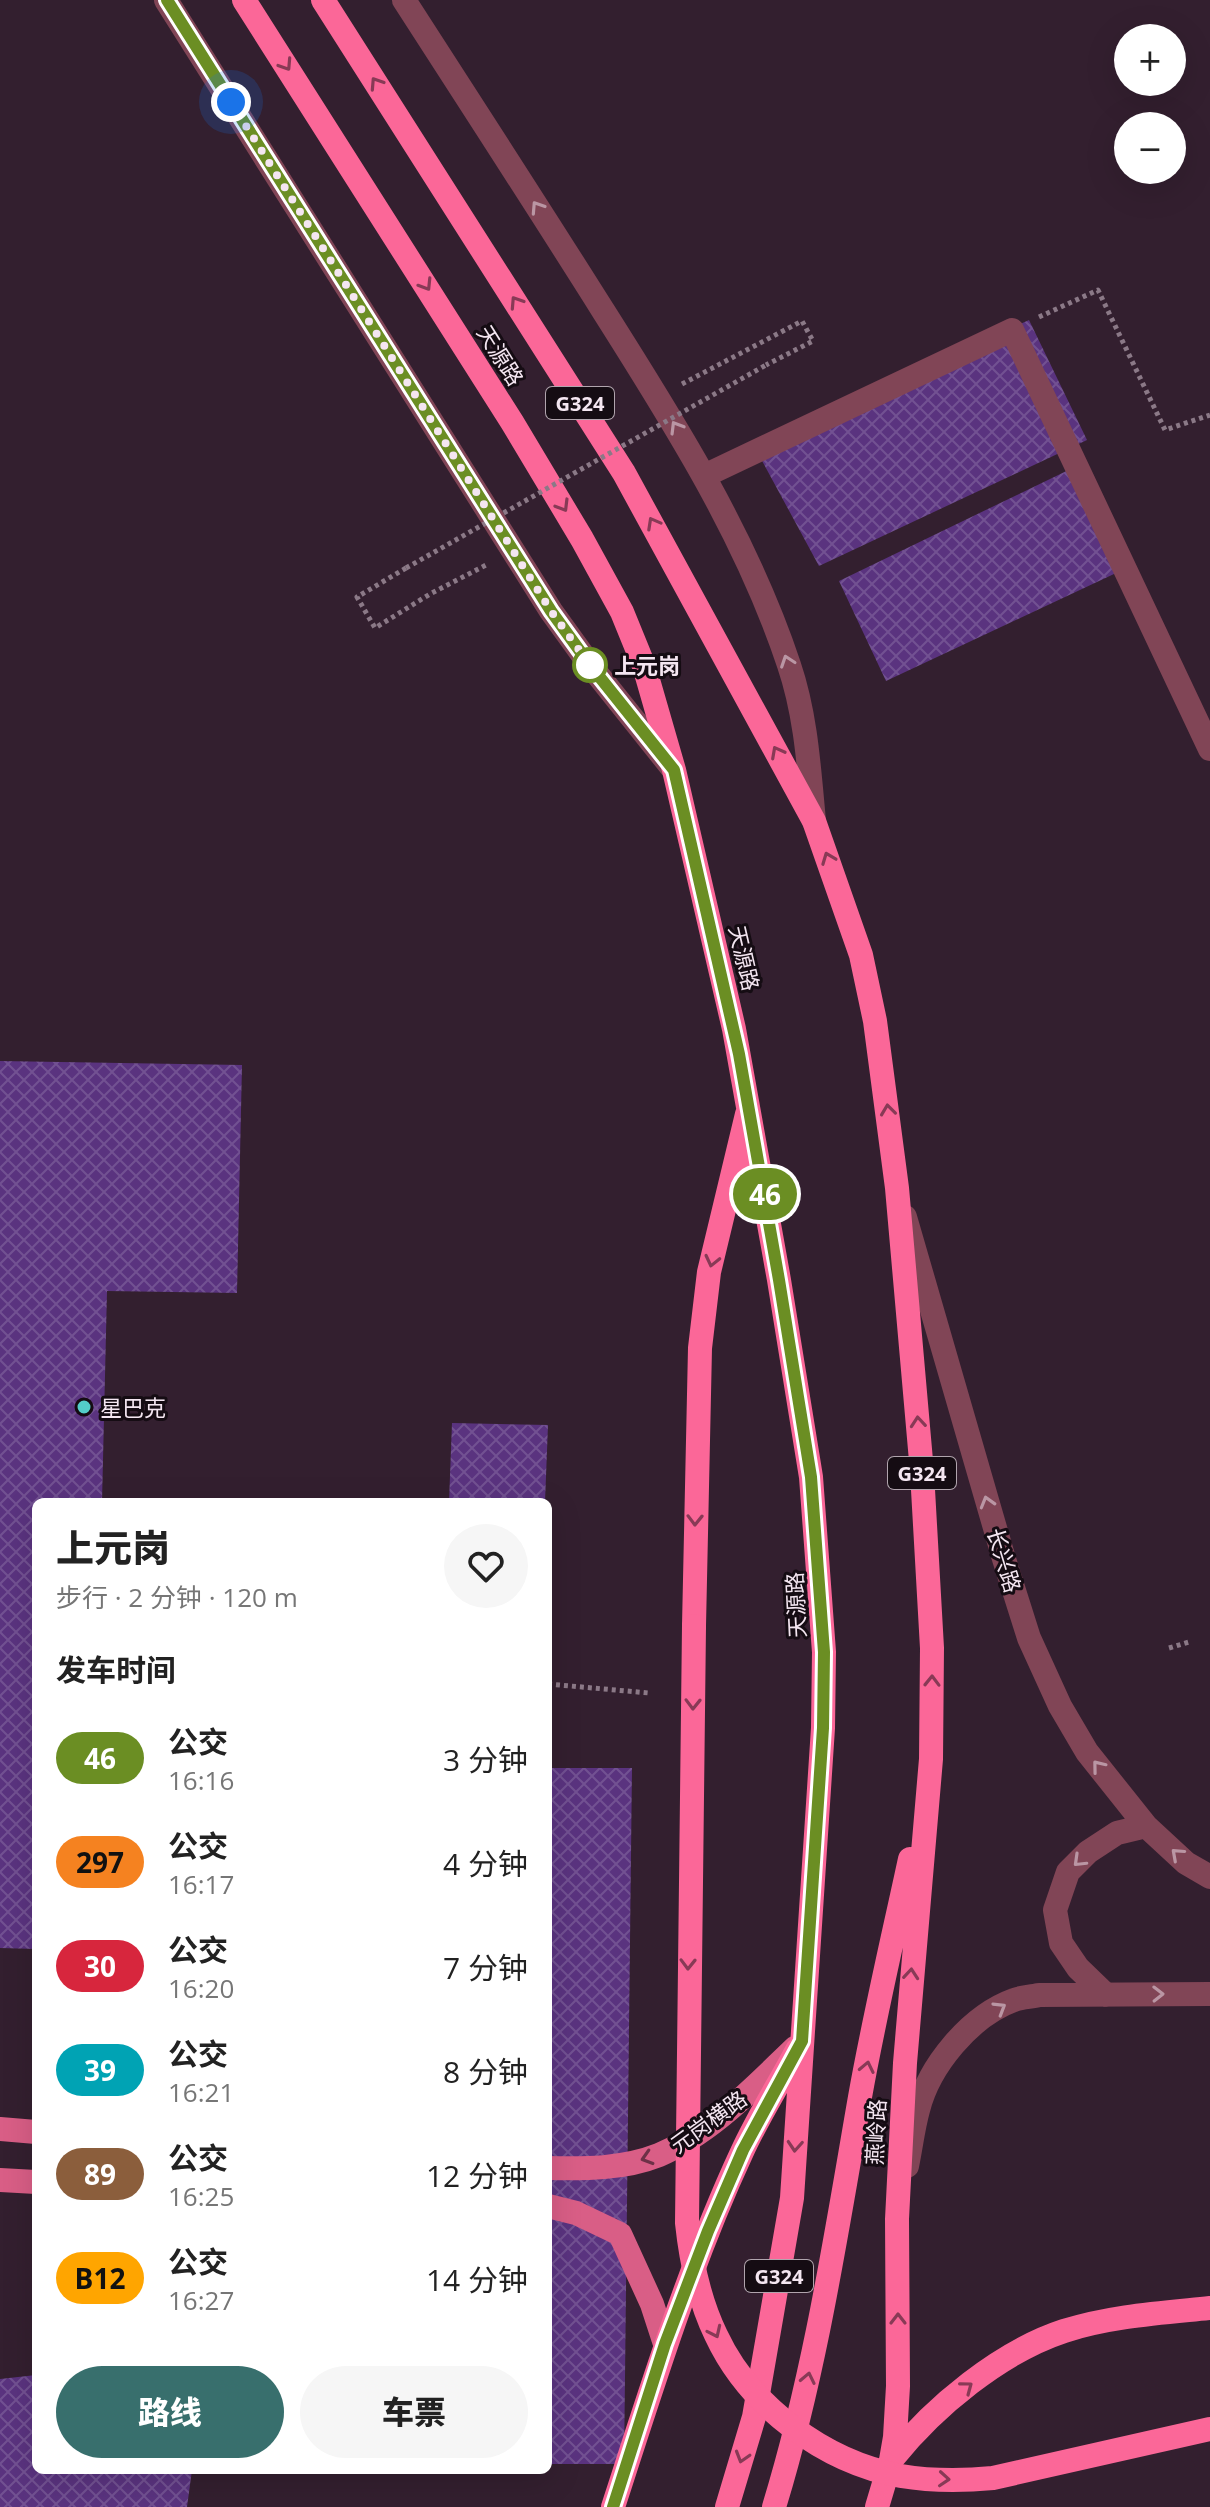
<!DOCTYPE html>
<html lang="zh">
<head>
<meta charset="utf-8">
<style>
  body { margin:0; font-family:"Open Sans","Noto Sans SC",sans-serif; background:#f6f6f6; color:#222; height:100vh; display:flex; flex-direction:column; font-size:30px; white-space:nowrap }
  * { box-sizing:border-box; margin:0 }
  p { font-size:26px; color:#767676 }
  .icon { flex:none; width:44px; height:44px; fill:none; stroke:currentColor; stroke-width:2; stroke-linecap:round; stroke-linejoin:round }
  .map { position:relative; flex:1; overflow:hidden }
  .sheet { position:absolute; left:32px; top:1498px; width:520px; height:976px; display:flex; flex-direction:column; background:#fff; border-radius:12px; box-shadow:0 8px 32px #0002 }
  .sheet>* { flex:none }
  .badge { padding:0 16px; border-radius:26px; font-size:28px; line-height:52px }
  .tools { position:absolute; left:1114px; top:24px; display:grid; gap:16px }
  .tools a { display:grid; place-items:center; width:72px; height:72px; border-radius:50%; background:#fff; box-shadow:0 8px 32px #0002; font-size:40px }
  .you { position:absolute; width:40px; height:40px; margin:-20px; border:6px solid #fff; border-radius:50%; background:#1a73e8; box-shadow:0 0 0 12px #1a73e833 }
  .map>.badge { position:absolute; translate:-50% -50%; box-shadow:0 0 0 4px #fff }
  h2 { padding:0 24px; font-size:30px; line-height:72px }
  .round { display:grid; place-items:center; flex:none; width:84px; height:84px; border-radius:42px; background:#f6f6f6 }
  .head { display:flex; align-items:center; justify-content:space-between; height:136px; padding:0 24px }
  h1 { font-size:38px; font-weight:800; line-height:60px }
  .primary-button { display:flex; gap:16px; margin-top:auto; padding:16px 24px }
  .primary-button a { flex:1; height:92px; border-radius:48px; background:#386f6d; color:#fff; font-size:32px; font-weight:800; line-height:92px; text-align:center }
  .primary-button a+a { background:#f6f6f6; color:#222 }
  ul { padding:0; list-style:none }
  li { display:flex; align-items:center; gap:24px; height:104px; padding:0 24px }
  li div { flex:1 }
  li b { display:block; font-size:30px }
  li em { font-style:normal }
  li .badge { min-width:88px; font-weight:700; text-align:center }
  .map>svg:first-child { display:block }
  .building { fill:url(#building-cross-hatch) }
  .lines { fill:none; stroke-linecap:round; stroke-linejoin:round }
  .path { stroke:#8b7987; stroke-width:5; stroke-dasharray:4 4; stroke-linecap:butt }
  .minor { stroke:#814556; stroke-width:24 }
  .major { stroke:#d95e86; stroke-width:24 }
  .highway { stroke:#fb6798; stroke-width:24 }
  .path-bridge { stroke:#8b7987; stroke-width:5; stroke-dasharray:4 4; stroke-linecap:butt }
  .highway-bridge { stroke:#fb6798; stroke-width:24 }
  .oneway { stroke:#883a56 }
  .oneway2 { stroke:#ba96a4 }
  .oneway3 { stroke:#6d3147 }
  .line-casing { stroke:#fff; stroke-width:18 }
  .line { stroke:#6b8e23; stroke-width:12 }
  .walk { stroke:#f4e6f1; stroke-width:8; stroke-dasharray:0 14.4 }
  .stop-dot { fill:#fff; stroke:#6b8e23; stroke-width:4 }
  .poi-dot { fill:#53cdc9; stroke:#150c13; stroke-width:3 }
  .labels { text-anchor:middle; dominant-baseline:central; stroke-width:6; stroke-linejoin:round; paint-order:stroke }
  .shield { fill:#150c13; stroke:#b1a5ae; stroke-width:2 }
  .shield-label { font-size:20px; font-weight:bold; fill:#f4e6f1 }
  .street-label { font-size:22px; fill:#f4e6f1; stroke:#150c13 }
  .stop-label { font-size:22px; font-weight:bold; fill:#f4e6f1; stroke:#150c13; text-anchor:start }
  .poi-label { font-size:22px; fill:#f4e6f1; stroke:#150c13; text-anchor:start }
</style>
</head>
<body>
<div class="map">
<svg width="1210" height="2507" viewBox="0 0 1210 2507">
  <defs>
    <pattern id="building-cross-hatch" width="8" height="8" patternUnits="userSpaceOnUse" patternTransform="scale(2)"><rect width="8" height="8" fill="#5a337f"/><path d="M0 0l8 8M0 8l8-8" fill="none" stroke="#725192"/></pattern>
  </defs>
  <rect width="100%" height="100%" fill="#331f2f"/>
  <path class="building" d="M1029,320L1087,440L819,566L754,446Z
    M1085,462L1131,566L886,681L839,581Z
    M0,1061L242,1065L237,1293L107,1291L102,1502H36V1949L0,1948Z
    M452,1423L548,1425L545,1502H449Z
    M548,1768H632L624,2464H548Z
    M36,2375V2470H192L187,2507H0V2379Z"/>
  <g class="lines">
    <path class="path" d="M1039,317L1098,290L1165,430L1210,415
      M682,384L802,321L813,341L766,365
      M406,568L357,597L375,628L430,594L488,564
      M1169,1648L1189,1642
      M548,1684L649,1693"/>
    <path class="minor" d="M166,0L551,611L590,665L673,769
      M404,0C471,104 538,207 604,312C675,424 747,538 789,665C806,715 809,768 814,821
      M704,476L1012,330L1210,749
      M905,1217L1004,1559L1029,1638L1060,1706L1087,1752L1146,1826L1186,1863L1210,1877
      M1106,1995L1078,1968L1061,1943L1055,1910L1068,1872L1088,1852L1117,1833L1146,1826
      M907,2166C911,2147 913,2128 918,2110C929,2066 970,2016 1014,2000C1021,1997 1031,1997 1039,1995L1210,1994"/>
    <path class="major" d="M0,2129L36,2132
      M548,2168C584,2169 624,2169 659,2155C711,2133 754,2087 795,2048
      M0,2180L36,2182
      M548,2206L576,2213L620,2234L652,2304L665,2344"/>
    <path class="highway" d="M244,0L512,422L582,539L622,612L644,666L674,770L734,1029L779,1280L811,1477L824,1652L823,1728L792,2198L754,2417L727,2507
      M323,0L624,473L814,821L861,955L875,1021L897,1188L922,1472L932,1648L931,1759L905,2063L897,2219L898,2386L895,2437L891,2460L877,2507
      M694,1626L700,1348L709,1272L747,1114
      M893,2458C934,2407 1000,2352 1064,2331C1111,2316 1161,2313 1210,2308
      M613,2507C652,2387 689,2266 742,2152C758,2117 779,2084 797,2050
      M774,2507C815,2373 836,2235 860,2097C874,2018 893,1938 910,1859"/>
    <path class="path-bridge" d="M406,568L766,365"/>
    <path class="highway-bridge" d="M694,1626L687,2223C691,2261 699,2300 716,2335C749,2406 824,2462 901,2476C931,2481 962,2481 993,2478L1210,2429"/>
  </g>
  <defs><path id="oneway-chevron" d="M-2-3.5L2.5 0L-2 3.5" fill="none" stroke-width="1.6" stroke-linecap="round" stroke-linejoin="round" transform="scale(2)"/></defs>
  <g class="oneway">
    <use href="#oneway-chevron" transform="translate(286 65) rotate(57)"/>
    <use href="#oneway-chevron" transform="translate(376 83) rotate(-123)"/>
    <use href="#oneway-chevron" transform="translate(426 285) rotate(58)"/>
    <use href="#oneway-chevron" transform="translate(516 302) rotate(-123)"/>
    <use href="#oneway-chevron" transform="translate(563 506) rotate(59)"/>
    <use href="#oneway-chevron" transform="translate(653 523) rotate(-119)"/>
    <use href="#oneway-chevron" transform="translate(777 752) rotate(-118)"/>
    <use href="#oneway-chevron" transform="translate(828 858) rotate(-111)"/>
    <use href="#oneway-chevron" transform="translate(888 1110) rotate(-97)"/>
    <use href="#oneway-chevron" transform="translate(712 1261) rotate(103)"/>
    <use href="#oneway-chevron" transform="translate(918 1422) rotate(-95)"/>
    <use href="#oneway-chevron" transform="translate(695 1520) rotate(91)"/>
    <use href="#oneway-chevron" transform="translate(932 1681) rotate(-89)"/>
    <use href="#oneway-chevron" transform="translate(693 1704) rotate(91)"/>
    <use href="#oneway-chevron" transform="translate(688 1964) rotate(91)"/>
    <use href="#oneway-chevron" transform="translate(911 1974) rotate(-85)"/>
    <use href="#oneway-chevron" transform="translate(867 2067) rotate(-78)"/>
    <use href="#oneway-chevron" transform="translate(795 2146) rotate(94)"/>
    <use href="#oneway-chevron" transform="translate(898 2319) rotate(-90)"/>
    <use href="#oneway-chevron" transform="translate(715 2332) rotate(65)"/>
    <use href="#oneway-chevron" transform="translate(808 2378) rotate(-78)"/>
    <use href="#oneway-chevron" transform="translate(967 2387) rotate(-37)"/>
    <use href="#oneway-chevron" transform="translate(742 2457) rotate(107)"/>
    <use href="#oneway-chevron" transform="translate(944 2479) rotate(4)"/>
  </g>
  <g class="oneway2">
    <use href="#oneway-chevron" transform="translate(537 207) rotate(-123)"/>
    <use href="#oneway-chevron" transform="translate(676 427) rotate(-121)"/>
    <use href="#oneway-chevron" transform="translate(787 661) rotate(-109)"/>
    <use href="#oneway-chevron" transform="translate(987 1502) rotate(-106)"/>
    <use href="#oneway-chevron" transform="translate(1098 1766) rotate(-129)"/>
    <use href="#oneway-chevron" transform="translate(1177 1854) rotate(-138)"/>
    <use href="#oneway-chevron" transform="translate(1079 1861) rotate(136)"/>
    <use href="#oneway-chevron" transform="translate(1158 1994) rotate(-1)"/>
    <use href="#oneway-chevron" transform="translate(1000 2008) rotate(-31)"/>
  </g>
  <use class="oneway3" href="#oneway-chevron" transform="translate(647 2158) rotate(163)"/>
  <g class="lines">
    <g class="line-casing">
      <path id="line" d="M167,0L551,611L590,665L674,770L739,1054L779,1280L811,1477L824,1652L823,1728L802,2041L743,2150L708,2231L665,2344L613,2507"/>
    </g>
    <use href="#line" class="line"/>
    <path class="walk" d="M231,102L551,611L590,665"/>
  </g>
  <circle class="stop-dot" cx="590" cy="665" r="16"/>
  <circle class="poi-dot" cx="84" cy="1407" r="8"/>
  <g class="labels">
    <g class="shield">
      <rect x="546" y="387" width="68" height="32" rx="6"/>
      <rect x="888" y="1457" width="68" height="32" rx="6"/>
      <rect x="745" y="2260" width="68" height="32" rx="6"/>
    </g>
    <g class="shield-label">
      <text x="580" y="403">G324</text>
      <text x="922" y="1473">G324</text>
      <text x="779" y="2276">G324</text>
    </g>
    <g class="street-label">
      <text transform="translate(501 355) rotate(58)">天源路</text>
      <text transform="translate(745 958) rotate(77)">天源路</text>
      <text transform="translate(1005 1560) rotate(73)">长兴路</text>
      <text transform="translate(795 1605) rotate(-93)">天源路</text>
      <text transform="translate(708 2121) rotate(-36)">元岗横路</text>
      <text transform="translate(875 2132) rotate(-87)">燕岭路</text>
    </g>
    <g class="stop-label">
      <text x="614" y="665">上元岗</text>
    </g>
    <g class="poi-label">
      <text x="100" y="1407">星巴克</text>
    </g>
  </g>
</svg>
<div class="tools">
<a>+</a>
<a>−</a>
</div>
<div class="you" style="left:231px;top:102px"></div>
<b class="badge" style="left:765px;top:1194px;background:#6b8e23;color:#fff">46</b>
<section class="sheet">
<div class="head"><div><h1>上元岗</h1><p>步行 · 2 分钟 · 120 m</p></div><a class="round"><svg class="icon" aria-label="heart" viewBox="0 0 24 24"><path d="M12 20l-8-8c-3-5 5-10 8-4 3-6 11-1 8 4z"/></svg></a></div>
<h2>发车时间</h2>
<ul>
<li><span class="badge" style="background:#6b8e23;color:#fff">46</span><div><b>公交</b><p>16:16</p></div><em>3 分钟</em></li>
<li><span class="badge" style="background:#f58220;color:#111">297</span><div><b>公交</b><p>16:17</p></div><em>4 分钟</em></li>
<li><span class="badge" style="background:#d7263d;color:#fff">30</span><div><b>公交</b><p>16:20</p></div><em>7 分钟</em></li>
<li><span class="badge" style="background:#00a3b4;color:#fff">39</span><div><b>公交</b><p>16:21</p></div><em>8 分钟</em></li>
<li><span class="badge" style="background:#8b5e3c;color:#fff">89</span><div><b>公交</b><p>16:25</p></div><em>12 分钟</em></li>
<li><span class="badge" style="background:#ffa500;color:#111">B12</span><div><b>公交</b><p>16:27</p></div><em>14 分钟</em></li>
</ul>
<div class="primary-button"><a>路线</a><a>车票</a></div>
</section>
</div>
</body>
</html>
